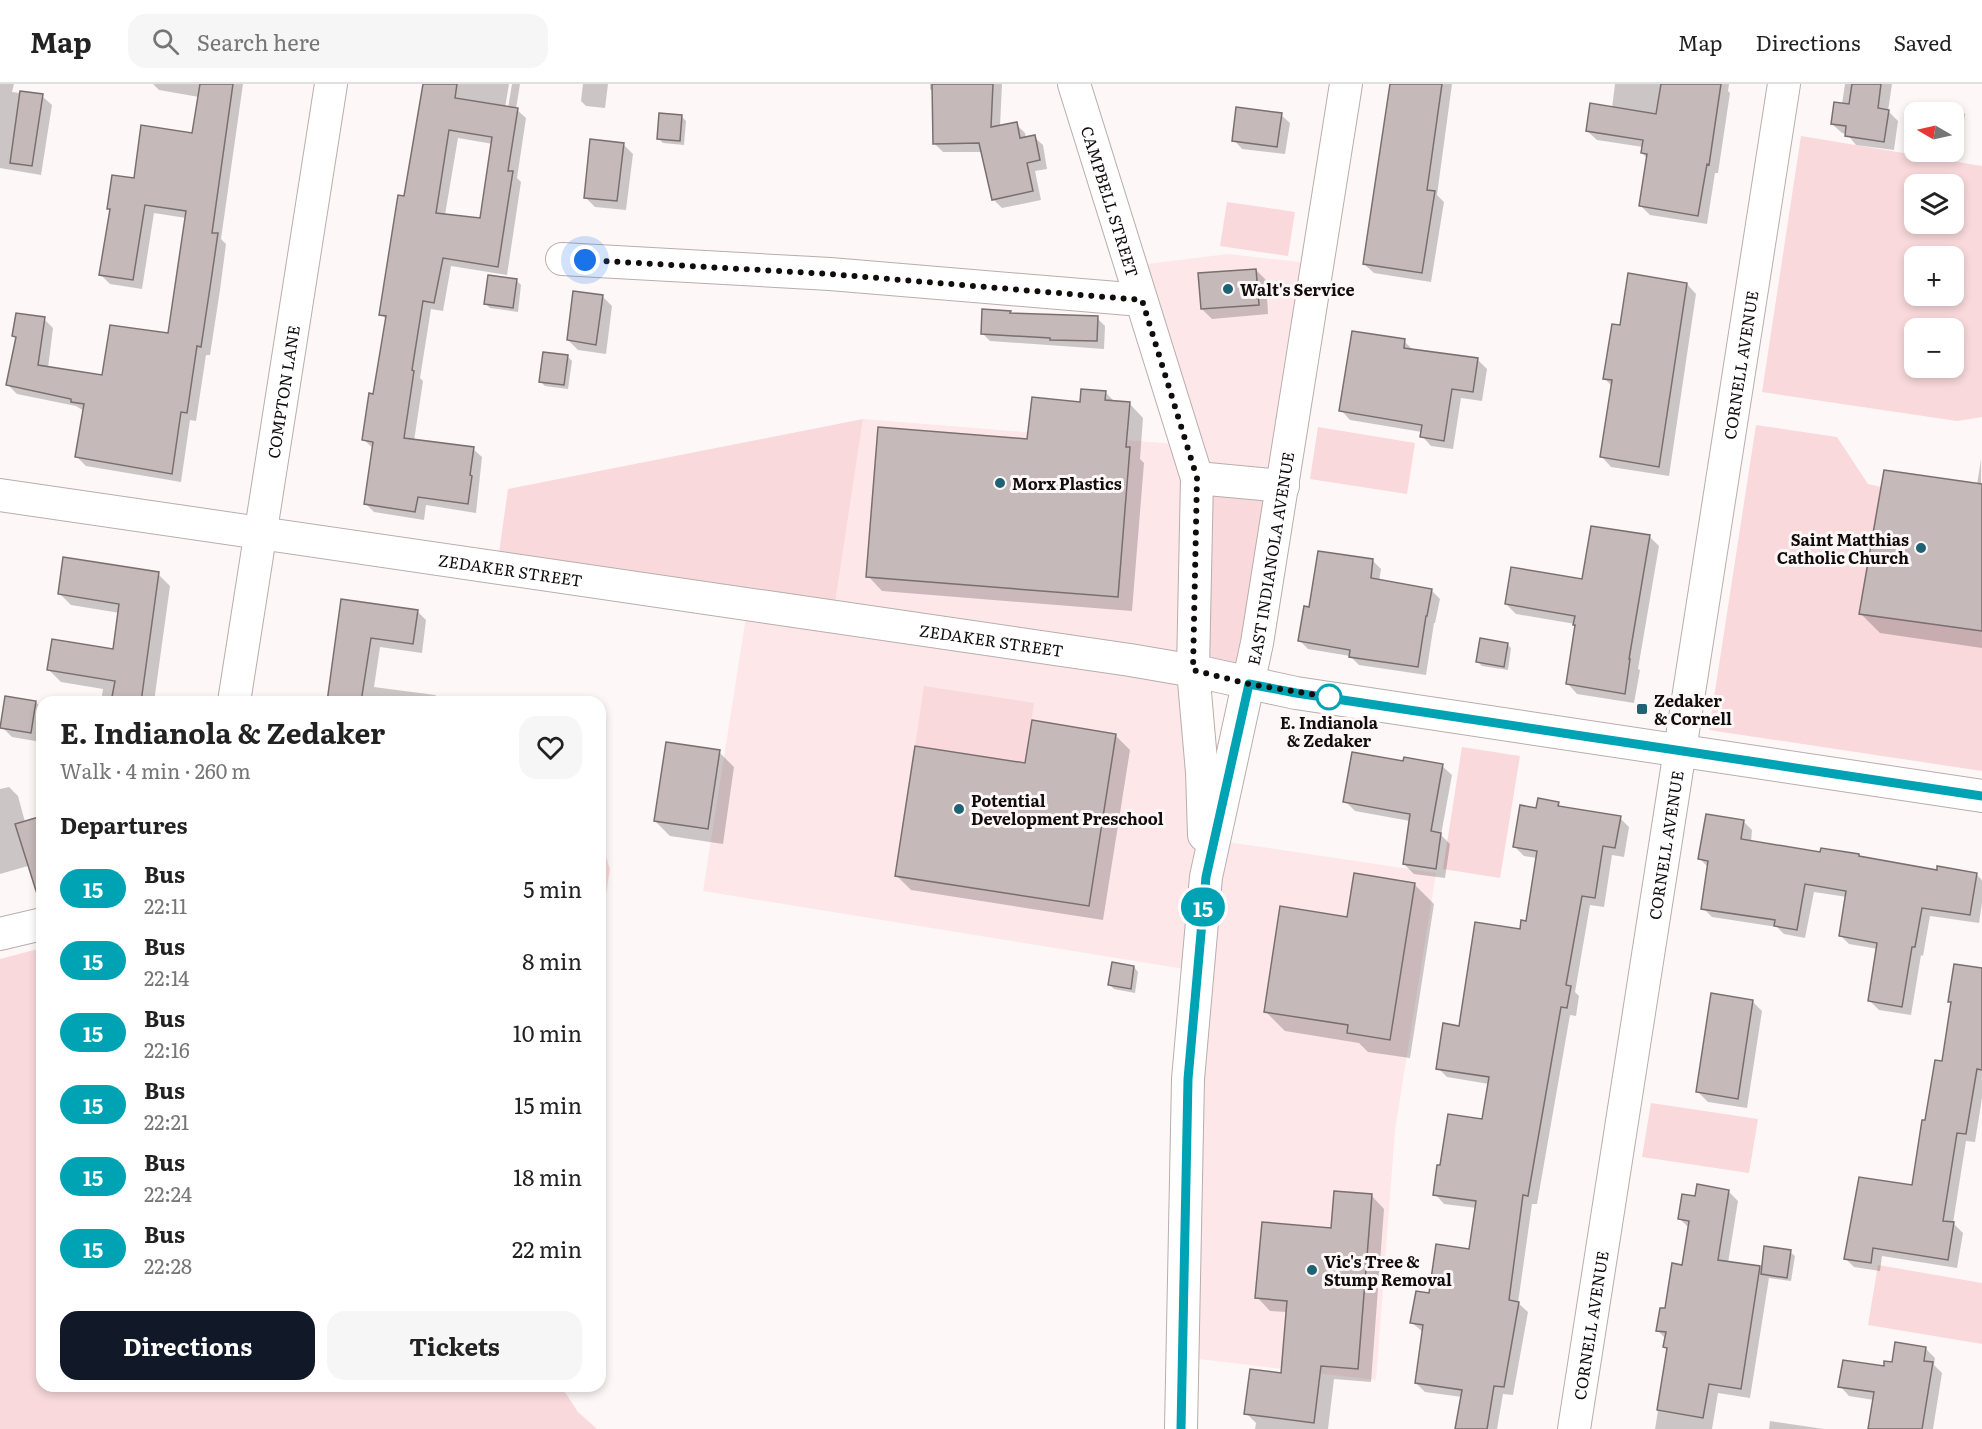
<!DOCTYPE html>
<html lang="en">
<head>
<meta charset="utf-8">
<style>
  body { margin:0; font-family:Literata,serif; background:#f6f6f6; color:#222; height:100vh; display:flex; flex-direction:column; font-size:22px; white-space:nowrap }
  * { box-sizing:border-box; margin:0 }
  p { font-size:20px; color:#767676 }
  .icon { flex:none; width:33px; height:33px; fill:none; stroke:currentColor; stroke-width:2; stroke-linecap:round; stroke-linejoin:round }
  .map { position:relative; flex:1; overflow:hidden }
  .panel { position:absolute; left:36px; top:612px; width:570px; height:696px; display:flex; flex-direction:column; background:#fff; border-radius:18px; box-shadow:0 3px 9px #0003 }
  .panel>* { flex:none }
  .badge { padding:0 12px; border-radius:20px; font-size:21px; line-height:39px }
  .needle { width:39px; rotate:279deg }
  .tools { position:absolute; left:1904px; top:18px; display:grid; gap:12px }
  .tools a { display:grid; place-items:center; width:60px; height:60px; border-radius:12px; background:#fff; box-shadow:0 3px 9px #0003; font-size:30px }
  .you { position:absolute; width:30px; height:30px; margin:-15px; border:4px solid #fff; border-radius:50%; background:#1a73e8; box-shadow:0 0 0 9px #1a73e833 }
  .map>.badge { position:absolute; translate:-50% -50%; box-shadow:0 0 0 3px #fff }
  h2 { padding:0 24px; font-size:22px; line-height:54px }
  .round { display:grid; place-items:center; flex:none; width:63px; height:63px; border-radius:18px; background:#f6f6f6 }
  .summary { display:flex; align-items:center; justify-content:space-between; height:102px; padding:0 24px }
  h1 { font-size:28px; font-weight:700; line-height:45px }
  .cta { display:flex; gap:12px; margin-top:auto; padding:12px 24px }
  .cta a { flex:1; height:69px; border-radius:18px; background:#111827; color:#fff; font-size:24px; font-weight:700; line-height:69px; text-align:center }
  .cta a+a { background:#f6f6f6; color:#222 }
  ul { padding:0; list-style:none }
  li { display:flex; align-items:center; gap:18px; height:72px; padding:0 24px }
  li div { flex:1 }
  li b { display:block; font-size:22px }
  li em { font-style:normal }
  li .badge { min-width:66px; font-weight:700; text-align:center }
  header { display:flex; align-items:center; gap:36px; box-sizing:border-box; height:84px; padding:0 30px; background:#fff; border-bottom:2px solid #e0e0e0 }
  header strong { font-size:28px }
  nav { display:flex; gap:33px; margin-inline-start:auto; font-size:21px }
  .search { width:420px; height:54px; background:#f6f6f6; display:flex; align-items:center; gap:15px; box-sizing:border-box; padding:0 21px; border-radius:18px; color:#767676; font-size:22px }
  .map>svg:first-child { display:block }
  .built { fill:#fde7e9 }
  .green { fill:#f9d9db; fill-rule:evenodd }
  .shadow { fill:#0003; fill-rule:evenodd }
  .building { fill:#c5b9b9; stroke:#7a6f6f; stroke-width:1.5; fill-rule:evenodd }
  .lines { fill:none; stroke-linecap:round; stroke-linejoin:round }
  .minor-casing { stroke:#b9adad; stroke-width:34 }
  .minor { stroke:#fff; stroke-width:32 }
  .line-casing { stroke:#fff; stroke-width:14 }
  .line { stroke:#00a3b4; stroke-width:9 }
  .walk { stroke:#110d0d; stroke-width:6; stroke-dasharray:0 10.8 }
  .poi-dot { fill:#1d6373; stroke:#fef7f7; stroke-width:2 }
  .stop-dot { fill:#fff; stroke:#00a3b4; stroke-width:3 }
  .labels { text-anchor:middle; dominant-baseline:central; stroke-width:6; stroke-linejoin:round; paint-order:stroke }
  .street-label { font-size:16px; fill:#110d0d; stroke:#fef7f7 }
  .poi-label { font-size:16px; font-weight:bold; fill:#110d0d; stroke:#fef7f7; text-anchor:start }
  .stop-label { font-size:16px; font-weight:bold; fill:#110d0d; stroke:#fef7f7 }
</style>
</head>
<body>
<header>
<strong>Map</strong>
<div class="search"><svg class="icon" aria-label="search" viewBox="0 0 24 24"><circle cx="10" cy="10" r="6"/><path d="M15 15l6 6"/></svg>Search here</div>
<nav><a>Map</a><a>Directions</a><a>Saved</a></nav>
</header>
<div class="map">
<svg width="1982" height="1345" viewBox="0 0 1982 1345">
  <rect width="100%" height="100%" fill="#fef7f7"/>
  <path class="built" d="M1228,170L1318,180L1283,402L1198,394L1214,756L1436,789L1395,1046L1376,1296L1182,1273L1197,887L703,807L748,520L833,533L863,335L1187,361L1131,182Z"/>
  <path class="green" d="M1801,52L1982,82V333L1957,337L1762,308ZM1914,100H1953V140H1914ZM1914,172H1953V212H1914ZM1914,244H1953V284H1914Z
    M1227,118L1295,128L1288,172L1220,162Z
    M863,335L833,533L497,483L508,405Z
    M1756,341L1837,353L1868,400L1881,403L1873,456L1862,455L1859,472L1870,475L1859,530L1982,547V687L1709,646Z
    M1318,343L1415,359L1407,410L1310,395Z
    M1197,394L1283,402L1249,600L1200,588Z
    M924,602L1034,619L1025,679L915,662Z
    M1462,663L1520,672L1500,794L1443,785Z
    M600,754L610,785L600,851Z
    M42,864V1302H561L578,1328L597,1345H0V875Z
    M1651,1019L1758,1035L1749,1089L1642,1073Z
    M1878,1181L1982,1199V1260L1868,1241Z"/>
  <path class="shadow" d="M0,0H14L12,8L42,12L52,21L41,91L0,84Z
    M153,0H243L221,155L226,160L220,206L210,271H206L196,337L190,336L181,398L86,382L77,373L84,327L76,322L17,310L8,301L17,255L14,251L44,235L53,244L48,284L103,292L169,251L186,134L154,129L142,205L110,200L101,191L111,127L108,124L135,96L194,50L199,13L159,6Z
    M424,0H509L504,30H507L512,0H520L516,25L526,34L517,94L521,98L507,191L451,182L443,227L431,225L420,294L423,297L414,357L473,365L482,373L476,429L426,421L424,436L374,428L365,419L374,365L364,356L375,312L387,236L381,230L406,114ZM458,54L493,60L482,136L445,131Z
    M583,0H608L605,24L586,22L581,17Z
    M930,0H1002L1000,43L1016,40L1025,49L1026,54L1034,53L1043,61L1047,85L1035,87L1041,116L1002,124L993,115L983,68H943L934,59V9L930,5Z
    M1392,0H1452L1437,111L1444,118L1431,198L1374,189L1364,180Z
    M1615,0H1729L1728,7L1730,9L1718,89H1715L1707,140L1650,131L1641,122L1648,75L1642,69L1643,63L1597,56L1587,47L1612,24Z
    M1845,0H1892L1888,27L1898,37L1894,66L1856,61L1847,50L1842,49L1832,40L1842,20Z
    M1931,21L1961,26L1965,30L1962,49L1953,48V28H1930Z
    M1281,31L1290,39L1285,70L1242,65L1234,56Z
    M681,32L686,37L684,61L663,59L659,55Z
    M623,60L633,70L626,126L595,123L585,113Z
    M1256,186L1266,196L1268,230L1212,235L1202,225Z
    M489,193L517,197L521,201L518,228L490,224L485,219Z
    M1687,200L1696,210L1669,392L1611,383L1602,373L1612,302L1605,295L1621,243Z
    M603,213L612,222L606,270L578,266L568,256Z
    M1010,228L1012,231L1097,234L1105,242L1104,265L990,257L982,249Z
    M1404,257L1414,267L1477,275L1487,285L1482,317L1461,314L1453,365L1431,362L1422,352V348L1350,336L1341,326Z
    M568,273L572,277L568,305L545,302L540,297Z
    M1105,308L1115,318L1129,319L1143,334L1140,375L1144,379L1132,527L882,507L868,492L1082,320Z
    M1981,375L1982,564L1880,549L1861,530L1977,401Z
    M1649,452L1659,462L1638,585L1640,586L1634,619L1577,610L1568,600L1575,540L1516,530L1506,520L1583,497Z
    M1373,477L1381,485L1379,497L1432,507L1440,515L1435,539H1434L1426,591L1359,581L1350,572L1308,565L1300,557L1311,524Z
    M158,490L170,502L154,618H101L103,605L61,598L49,586L115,566L120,529L71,521L59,509Z
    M342,516L417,527L426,536L422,569L380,563L374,603L435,611L442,618H328Z
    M1507,560L1511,564L1508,586L1482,582L1478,578Z
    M36,618L42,625L41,658L12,653L2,643Z
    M1115,651L1130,666L1103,836L911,806L896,791L1027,681Z
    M719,668L734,683L723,760L670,752L655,737Z
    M1405,679L1442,682L1452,691L1441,751L1450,760L1445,794L1414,790L1404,780L1410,737L1355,727L1345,717Z
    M9,703L18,712L25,738L42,733V778L0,790V705Z
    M1558,720L1563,724L1620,734L1629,743L1624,773L1612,771L1604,823L1590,821L1575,908L1579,912L1576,932L1570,931L1537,1120H1532L1518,1219L1528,1228L1513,1311L1503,1310L1497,1345H1457L1462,1313L1425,1308L1416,1299L1423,1248L1412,1239L1431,1211L1471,1167L1477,1124L1444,1120L1435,1110L1483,1037L1489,1000L1447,993L1438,984L1461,943L1527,839L1537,774L1524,772L1515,763L1537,726Z
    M1743,737L1752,746L1751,758L1822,769L1858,771L1862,775L1938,787L1976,790L1982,796V819L1979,839L1930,832L1923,872L1921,871L1911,931L1879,926L1870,917L1878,865L1849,860L1840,851L1847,813L1814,808L1805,854L1784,850L1777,843L1712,833L1703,824L1709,784L1700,775Z
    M1414,800L1434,820L1410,974L1368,968L1359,959L1285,947L1265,927L1348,835Z
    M1134,883L1138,888L1135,909L1114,905L1110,901Z
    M1982,885V1014L1975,1058L1966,1057L1953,1139L1963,1149L1957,1184L1882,1172L1880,1187L1854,1183L1845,1174L1913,1103L1927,1038L1943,979L1952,920L1949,917Z
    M1752,917L1762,927L1747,1024L1708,1018L1698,1008Z
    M1728,1107L1738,1117L1728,1179L1760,1183L1763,1186L1790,1168L1795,1172L1791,1197L1769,1194L1750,1314L1718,1309L1712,1345H1655L1668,1266L1665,1263L1666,1255L1658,1247L1683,1183L1689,1144L1680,1135L1696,1114Z
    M1371,1111L1384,1125L1371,1298L1334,1295L1328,1345H1255L1256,1339L1246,1329L1282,1290L1287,1228L1270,1227L1257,1213Z
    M1925,1264L1935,1274L1934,1281L1942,1289L1933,1345H1870L1874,1316L1849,1312L1840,1302Z
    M1770,1337L1824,1345H1769Z"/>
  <path class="building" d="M200,0H233L212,149H218L211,197L201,263L197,262L187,329L181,328L172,390L75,373L84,320L71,318V315L6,301L16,253L12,252L16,229L45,233L38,281L102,291L110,241L168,249L186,127L145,121L133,196L99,191L110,125H107L112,91L134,94L141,41L192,49Z
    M423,0H457L455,14L518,24L508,87H513L498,183L443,174L434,219L423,217L412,286L414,287L404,354L474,363L470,391L472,392L468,420L418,413L415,428L364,420L373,358L362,356L369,309L373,310L386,232L379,231L398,111L404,112ZM449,46L492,53L480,134L436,129Z
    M932,0H993L991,43L1017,38L1020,54L1035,51L1040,76L1027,79L1033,107L992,116L979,59L933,60Z
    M1390,0H1442L1427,106L1435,107L1422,189L1363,180Z
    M1661,0H1721L1709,81L1707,80L1698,132L1639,122L1647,70L1641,69L1643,56L1586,47L1590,19L1656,30Z
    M1852,0H1881L1878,24L1889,26L1884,58L1845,52L1846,42L1831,40L1834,18L1849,20Z
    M20,7L43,10L32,82L10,79Z
    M1236,23L1282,29L1277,63L1232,57Z
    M659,29L682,31L680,57L657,55Z
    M590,55L624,59L617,117L584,114Z
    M1256,185L1259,221L1201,225L1198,189Z
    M1628,189L1687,199L1659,383L1600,373L1612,296L1603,295L1612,240L1620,241Z
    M488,191L517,195L513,224L484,220Z
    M573,207L603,211L596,261L567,256Z
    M982,225L1011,227L1010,229L1098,232L1097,257L1050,256V254L981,250Z
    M1352,247L1405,255L1404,264L1478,274L1473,308L1452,305L1444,357L1420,353L1422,341L1339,327Z
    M543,268L568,271L564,301L539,298Z
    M1081,305L1106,307L1105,316L1130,318L1126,363H1130L1118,513L866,493L878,343L1027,355L1032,313L1080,318Z
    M1884,386L1982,400V547L1859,530Z
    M1591,442L1650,451L1629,575H1630L1625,610L1566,600L1575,541H1573L1575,532L1505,520L1511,483L1582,495Z
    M1318,467L1373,475L1371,494L1432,505L1427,532H1426L1418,583L1349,573L1350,566L1298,557L1304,522L1309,523Z
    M63,473L159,488L141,618H111L115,597L47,586L52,555L113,565L119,520L58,510Z
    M341,515L418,526L413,560L371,554L361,618H327Z
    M1480,554L1508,559L1504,583L1476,578Z
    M5,612L36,617L31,649L0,644Z
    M1032,636L1116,650L1089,822L895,792L915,662L1025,679Z
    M666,658L720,666L708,745L654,737Z
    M1352,668L1403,677L1404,673L1443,680L1431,747L1441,749L1436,785L1403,780L1410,730L1343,718Z
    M1538,714L1559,718L1558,722L1621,732L1615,764L1603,762L1595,814L1582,812L1566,901L1571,902L1567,924L1561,923L1528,1112L1523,1111L1509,1216L1519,1218L1504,1303L1494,1302L1487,1345H1455L1462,1306L1415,1299L1423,1241L1410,1239L1416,1207L1429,1209L1436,1160L1469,1165L1476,1117L1433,1111L1437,1081H1440L1448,1030L1482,1035L1489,993L1436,985L1443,939L1459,942L1475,838L1520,845L1521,836L1526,837L1537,767L1513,763L1520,721L1536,724Z
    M1706,730L1744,736L1741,755L1820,768L1821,764L1859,770V772L1937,786V782L1977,789L1970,831L1922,824L1915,863H1912L1902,923L1868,917L1877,859L1839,852L1846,807L1805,800L1797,846L1774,842L1775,836L1701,825L1708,777L1698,775Z
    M42,732V809L37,810L15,740Z
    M1354,789L1415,799L1390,956L1347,949L1348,941L1264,928L1280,822L1347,833Z
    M1112,878L1134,882L1131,905L1108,901Z
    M1954,880L1982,884V986L1977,985L1966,1050L1957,1049L1943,1137L1954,1138L1948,1176L1873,1164L1871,1179L1844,1175L1859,1093L1912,1101L1922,1036H1925L1935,976L1942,977L1951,918H1948Z
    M1711,909L1753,916L1738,1015L1696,1008Z
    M1697,1100L1729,1106L1718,1176L1760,1182L1741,1305L1709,1300L1703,1334L1657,1326L1667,1264L1663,1263L1666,1248L1656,1247L1660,1224H1665L1672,1179L1682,1181L1689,1137L1678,1135L1682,1110L1695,1112Z
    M1334,1107L1372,1110L1358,1285L1321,1282L1314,1339L1244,1330L1250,1285L1281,1289L1287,1217L1255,1214L1262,1138L1331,1144Z
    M1764,1162L1791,1166L1787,1194L1761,1190Z
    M1895,1258L1926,1263L1924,1277L1933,1278L1922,1345H1868L1874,1308L1838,1303L1843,1276L1884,1282V1277L1892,1278Z"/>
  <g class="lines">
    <g class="minor-casing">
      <g id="minor">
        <path id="s1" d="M1074,0L1197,394L1193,586L1202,688L1204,751"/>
        <path d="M562,175L830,190L1141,216"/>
        <path d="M1197,394L1283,402"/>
        <path id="s2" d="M0,411L1130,576L1200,588L1296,609L1982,712"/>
        <path id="s3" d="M234,618L331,0"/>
        <path d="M0,850L42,840"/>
        <path id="s4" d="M1181,1345L1188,995L1206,793L1257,559L1346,0"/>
        <path id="s5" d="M1574,1345L1784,0"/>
      </g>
    </g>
    <use href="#minor" class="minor"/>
  </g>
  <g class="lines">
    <g class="line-casing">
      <path id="line" d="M1181,1345L1188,995L1206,793L1249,600L1296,609L1982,712"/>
    </g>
    <use href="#line" class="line"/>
    <path class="walk" d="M585,176L830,190L1142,216L1197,394L1193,586L1249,600L1329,613"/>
  </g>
  <g class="poi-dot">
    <circle cx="1228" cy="205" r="6"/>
    <circle cx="1000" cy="399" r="6"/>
    <circle cx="1921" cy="464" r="6"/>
    <rect x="1636" y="619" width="12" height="12" rx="3"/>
    <circle cx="959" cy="725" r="6"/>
    <circle cx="1312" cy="1186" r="6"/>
  </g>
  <circle class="stop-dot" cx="1329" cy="613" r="12"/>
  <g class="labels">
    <g class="street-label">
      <text stroke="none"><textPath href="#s1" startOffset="123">CAMPBELL STREET</textPath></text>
      <text stroke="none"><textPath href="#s5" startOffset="1077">CORNELL AVENUE</textPath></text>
      <text stroke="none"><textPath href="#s3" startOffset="314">COMPTON LANE</textPath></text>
      <text stroke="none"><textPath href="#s4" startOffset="878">EAST INDIANOLA AVENUE</textPath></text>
      <text stroke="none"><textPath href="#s2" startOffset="516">ZEDAKER STREET</textPath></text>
      <text stroke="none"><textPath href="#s2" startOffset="1002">ZEDAKER STREET</textPath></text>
      <text stroke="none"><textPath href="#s5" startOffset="591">CORNELL AVENUE</textPath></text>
      <text stroke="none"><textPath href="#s5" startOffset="105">CORNELL AVENUE</textPath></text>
    </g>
    <g class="poi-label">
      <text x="1240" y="205">Walt's Service</text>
      <text x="1012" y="399">Morx Plastics</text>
      <text x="1909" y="455" text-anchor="end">Saint Matthias<tspan x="1909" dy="18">Catholic Church</tspan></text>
      <text x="1654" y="616">Zedaker<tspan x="1654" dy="18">&amp; Cornell</tspan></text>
      <text x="971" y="716">Potential<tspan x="971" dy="18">Development Preschool</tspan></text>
      <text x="1324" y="1177">Vic's Tree &amp;<tspan x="1324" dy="18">Stump Removal</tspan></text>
    </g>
    <g class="stop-label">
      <text x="1329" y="638">E. Indianola<tspan x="1329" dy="18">&amp; Zedaker</tspan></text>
    </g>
  </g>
</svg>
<div class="tools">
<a><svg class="needle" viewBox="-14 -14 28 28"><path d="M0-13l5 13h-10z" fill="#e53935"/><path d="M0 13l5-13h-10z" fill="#767676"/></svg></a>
<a><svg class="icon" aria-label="layers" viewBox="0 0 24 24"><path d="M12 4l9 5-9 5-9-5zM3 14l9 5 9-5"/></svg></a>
<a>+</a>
<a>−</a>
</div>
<div class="you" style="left:585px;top:176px"></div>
<b class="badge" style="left:1203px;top:823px;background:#00a3b4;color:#fff">15</b>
<section class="panel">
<div class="summary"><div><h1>E. Indianola &amp; Zedaker</h1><p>Walk · 4 min · 260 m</p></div><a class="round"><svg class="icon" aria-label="heart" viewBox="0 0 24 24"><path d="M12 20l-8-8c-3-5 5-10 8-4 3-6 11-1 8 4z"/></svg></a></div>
<h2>Departures</h2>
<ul>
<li><span class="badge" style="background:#00a3b4;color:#fff">15</span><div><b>Bus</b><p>22:11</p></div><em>5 min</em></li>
<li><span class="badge" style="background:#00a3b4;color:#fff">15</span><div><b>Bus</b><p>22:14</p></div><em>8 min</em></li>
<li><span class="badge" style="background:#00a3b4;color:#fff">15</span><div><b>Bus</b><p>22:16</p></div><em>10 min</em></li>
<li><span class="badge" style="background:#00a3b4;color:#fff">15</span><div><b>Bus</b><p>22:21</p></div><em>15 min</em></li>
<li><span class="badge" style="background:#00a3b4;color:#fff">15</span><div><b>Bus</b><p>22:24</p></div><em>18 min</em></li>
<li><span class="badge" style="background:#00a3b4;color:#fff">15</span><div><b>Bus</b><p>22:28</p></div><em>22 min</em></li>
</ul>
<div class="cta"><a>Directions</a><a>Tickets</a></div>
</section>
</div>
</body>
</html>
